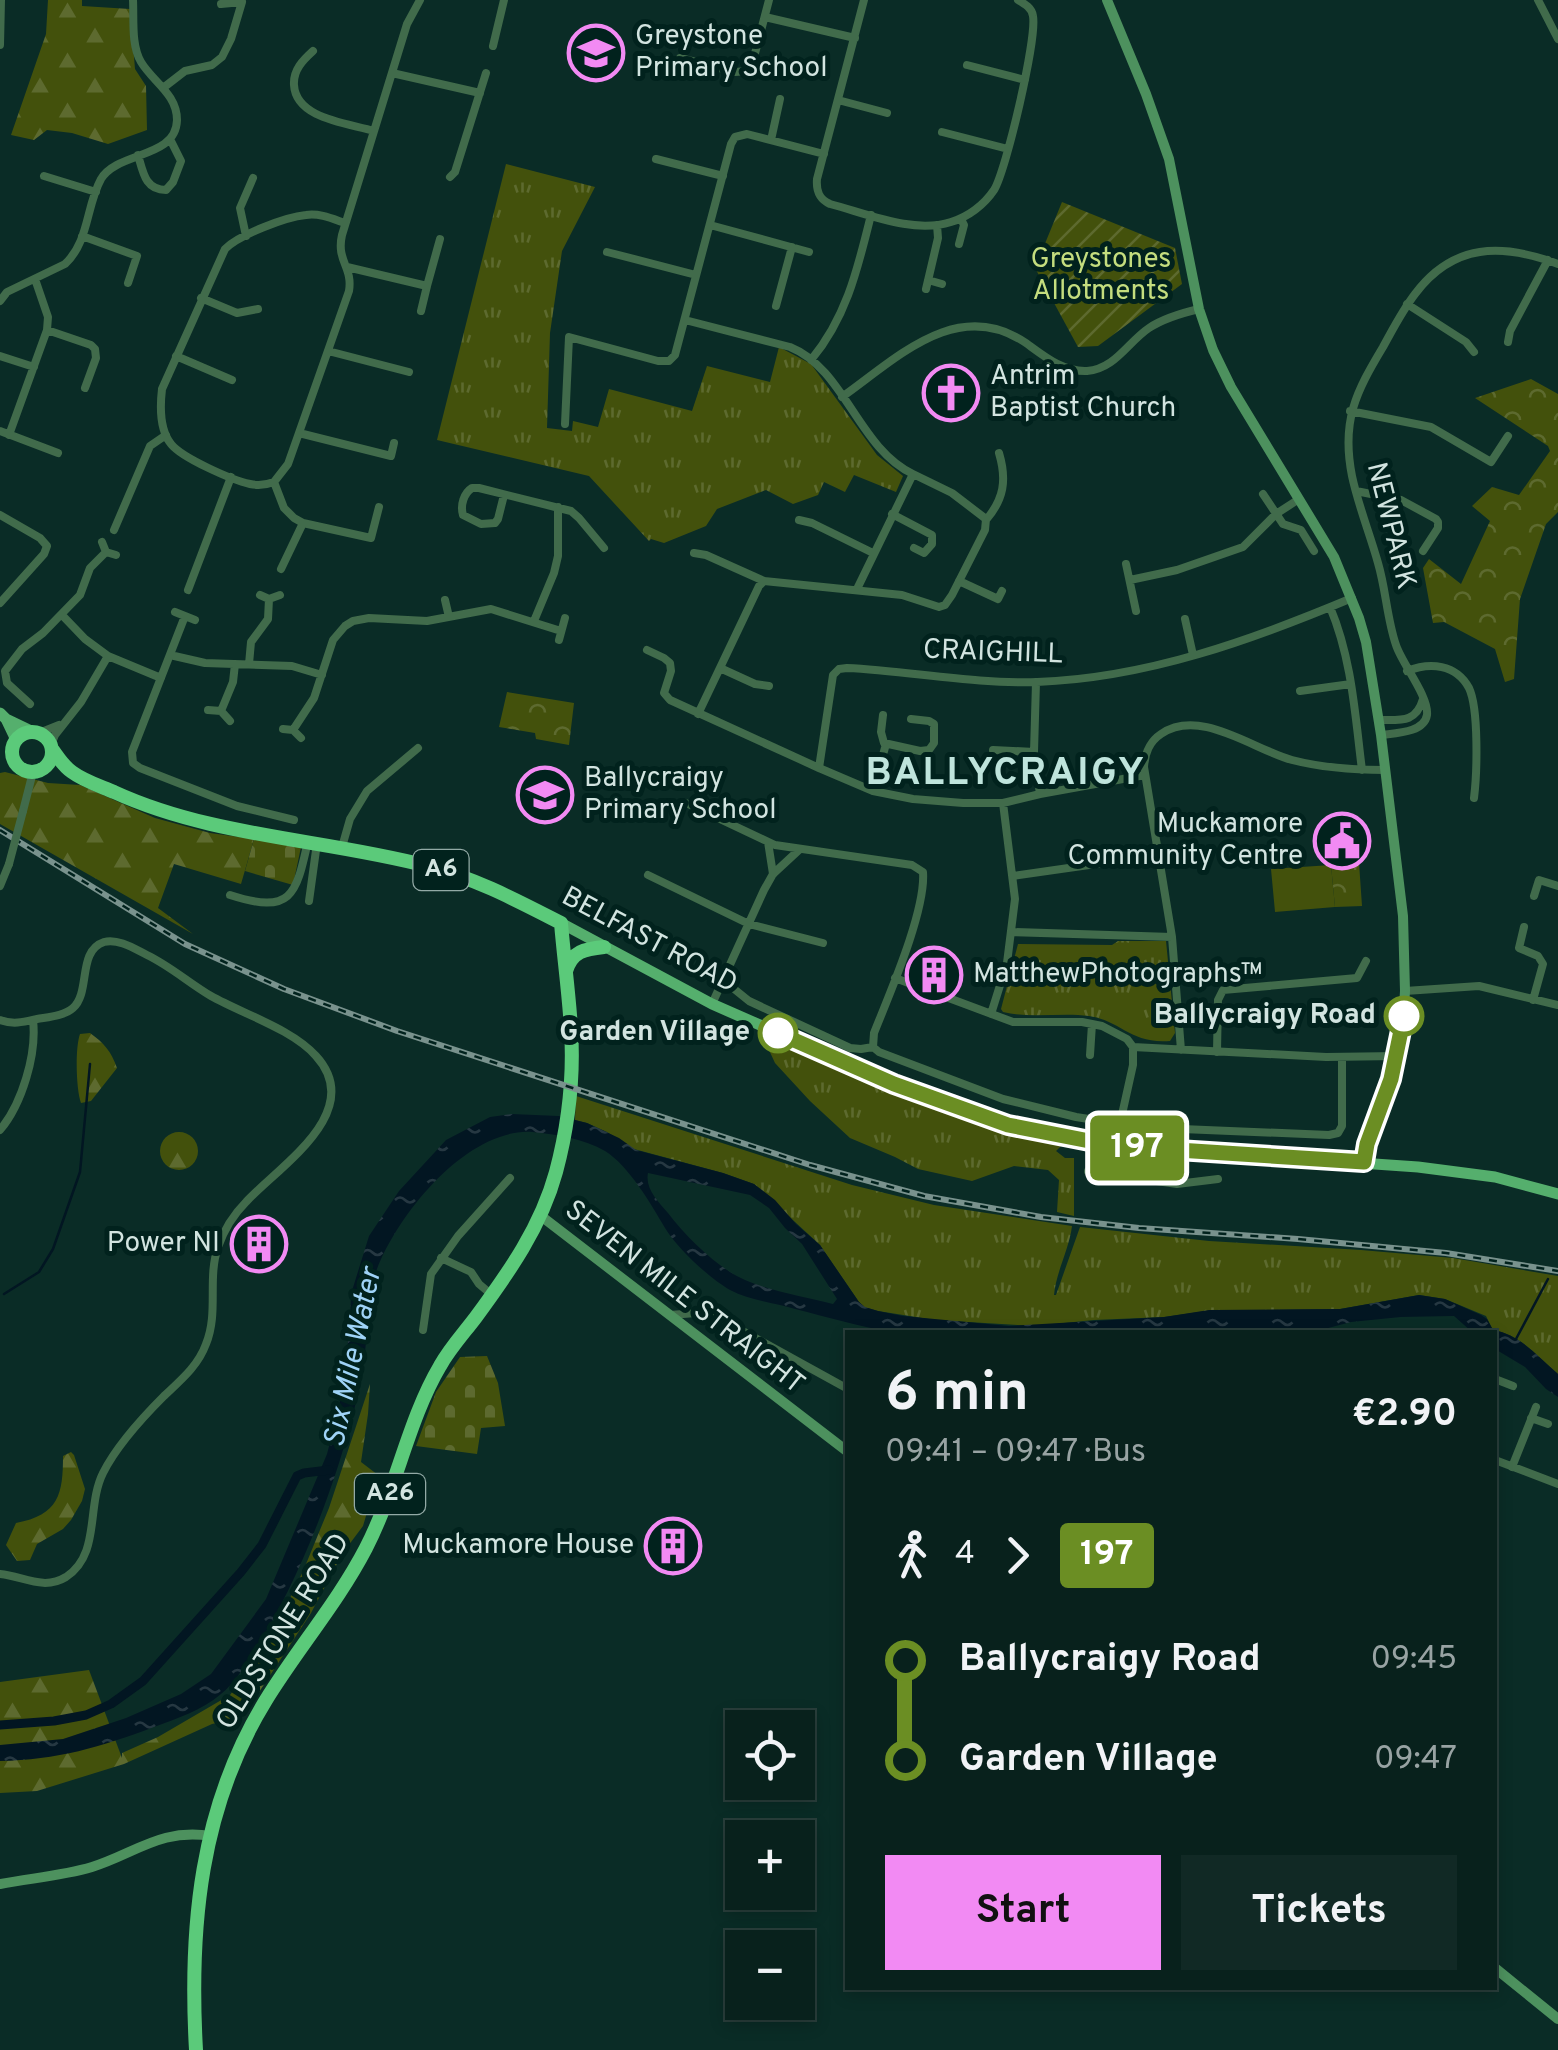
<!DOCTYPE html>
<html lang="en">
<head>
<meta charset="utf-8">
<style>
  body { margin:0; font-family:Overpass,sans-serif; background:#112925; color:#f1f3f6; height:100vh; display:flex; flex-direction:column; font-size:38px; white-space:nowrap }
  * { box-sizing:border-box; margin:0 }
  p { font-size:32px; color:#98a3a3 }
  .icon { flex:none; width:55px; height:55px; fill:none; stroke:currentColor; stroke-width:2; stroke-linecap:round; stroke-linejoin:round }
  .map { position:relative; flex:1; overflow:hidden }
  .panel { position:absolute; left:845px; top:1330px; width:652px; height:660px; display:flex; flex-direction:column; background:#08211c; border-radius:0px; box-shadow:0 5px 15px #0003,0 0 0 2px #293e3b }
  .panel>* { flex:none }
  .badge { padding:0 20px; border-radius:8px; font-size:35px; line-height:65px }
  .fabs { position:absolute; left:725px; top:1710px; display:grid; gap:20px }
  .fabs a { display:grid; place-items:center; width:90px; height:90px; border-radius:0px; background:#08211c; box-shadow:0 5px 15px #0003,0 0 0 2px #293e3b; font-size:50px }
  .map>.badge { position:absolute; translate:-50% -50%; box-shadow:0 0 0 5px #fff }
  .legs { display:flex; align-items:center; gap:15px; height:110px; padding:0 40px; font-size:32px }
  .legs p { margin-inline-start:auto }
  .overview { display:flex; align-items:center; justify-content:space-between; height:170px; padding:0 40px }
  h1 { font-size:55px; font-weight:700; line-height:75px }
  .cta { display:flex; gap:20px; margin-top:auto; padding:20px 40px }
  .cta a { flex:1; height:115px; border-radius:0px; background:#f28af3; color:#111; font-size:40px; font-weight:700; line-height:115px; text-align:center }
  .cta a+a { background:#112925; color:#f1f3f6 }
  ul { padding:0 40px; list-style:none }
  li { display:flex; align-items:center; gap:35px; height:100px; font-size:38px }
  li i { display:grid; place-items:center; width:15px; height:100%; margin:0 12px; background:currentColor }
  li i::after { content:''; width:25px; height:25px; margin:-12px; border:8px solid; border-radius:50%; background:#08211c }
  li p { margin-inline-start:auto }
  li:first-child i { background:linear-gradient(#0000 50%,currentColor 0) }
  li:last-child i { background:linear-gradient(currentColor 50%,#0000 0) }
  .map>svg:first-child { display:block }
  .grass { fill:url(#grass-tufts) }
  .forest { fill:url(#forest-firs) }
  .cemetery { fill:url(#cemetery-stones) }
  .park { fill:url(#park-crowns) }
  .garden { fill:url(#garden-furrows) }
  .pitch { fill:#43510c }
  .water { fill:url(#water-ripples); fill-rule:evenodd }
  .lines { fill:none; stroke-linecap:round; stroke-linejoin:round }
  .stream { stroke:#021622; stroke-width:2.5 }
  .canal { stroke:#021622; stroke-width:9 }
  .street { stroke:#416b4b; stroke-width:8 }
  .secondary { stroke:#4d915e; stroke-width:10 }
  .primary { stroke:#55af6d; stroke-width:11 }
  .highway { stroke:#5bca7a; stroke-width:14 }
  .rail-casing { stroke:#79928d; stroke-width:6 }
  .rail { stroke:#01221d; stroke-width:2.5; stroke-dasharray:8; stroke-linecap:butt }
  .street-bridge { stroke:#416b4b; stroke-width:8 }
  .line-1-casing { stroke:#fff; stroke-width:22 }
  .line-1 { stroke:#6b8e23; stroke-width:15 }
  .stop-1-dot { fill:#fff; stroke:#6b8e23; stroke-width:5 }
  .labels { text-anchor:middle; dominant-baseline:central; stroke-width:10; stroke-linejoin:round; paint-order:stroke }
  .shield { fill:#01221d; stroke:#93aaa6; stroke-width:2.5 }
  .shield-label { font-size:25px; font-weight:bold; fill:#d2e4e0 }
  .poi-label { font-size:28px; fill:#d2e4e0; stroke:#01221d; text-anchor:start }
  .park-label { font-size:28px; fill:#c4dd7e; stroke:#01221d }
  .street-label { font-size:28px; fill:#d2e4e0; stroke:#01221d }
  .stop-label { font-size:28px; font-weight:bold; fill:#d2e4e0; stroke:#01221d; text-anchor:end }
  .water-label { font-size:30px; font-style:italic; fill:#9fd3f7; stroke:#01221d }
  .district-label { font-size:38px; font-weight:bold; letter-spacing:2.5px; fill:#bfe4dc; stroke:#01221d }
</style>
</head>
<body>
<div class="map">
<svg width="1558" height="2050" viewBox="0 0 1558 2050">
  <defs>
    <pattern id="grass-tufts" width="24" height="20" patternUnits="userSpaceOnUse" patternTransform="scale(2.5)"><rect width="24" height="20" fill="#43510c"/><path d="M3 7l-1-3M5 7V3M7 7l1-3M15 17l-1-3M17 17v-4M19 17l1-3" fill="none" stroke="#5d6a2f"/></pattern>
    <pattern id="forest-firs" width="22" height="20" patternUnits="userSpaceOnUse" patternTransform="scale(2.5)"><rect width="22" height="20" fill="#43510c"/><path d="M5 1l3.5 6h-7zM16 11l3.5 6h-7z" fill="#5d6a2f"/></pattern>
    <pattern id="cemetery-stones" width="16" height="16" patternUnits="userSpaceOnUse" patternTransform="scale(2.5)"><rect width="16" height="16" fill="#43510c"/><path d="M2 7V4a2 2 0 0 1 4 0v3zM10 15v-3a2 2 0 0 1 4 0v3z" fill="#5d6a2f"/></pattern>
    <pattern id="park-crowns" width="20" height="18" patternUnits="userSpaceOnUse" patternTransform="scale(2.5)"><rect width="20" height="18" fill="#43510c"/><path d="M2 6a3 3 0 1 1 6 0M12 15a3 3 0 1 1 6 0" fill="none" stroke="#5d6a2f"/></pattern>
    <pattern id="garden-furrows" width="10" height="10" patternUnits="userSpaceOnUse" patternTransform="scale(2.5)"><rect width="10" height="10" fill="#43510c"/><path d="M-1 1l2-2M0 10L10 0M9 11l2-2" fill="none" stroke="#5d6a2f"/></pattern>
    <pattern id="water-ripples" width="26" height="14" patternUnits="userSpaceOnUse" patternTransform="scale(2.5)"><rect width="26" height="14" fill="#021622"/><path d="M2 4q2-2 4 0t4 0M15 11q2-2 4 0t4 0" fill="none" stroke="#263842"/></pattern>
  </defs>
  <rect width="100%" height="100%" fill="#0a2c26"/>
  <path class="grass" d="M506,164L595,187L562,251L550,333L547,428L572,431L573,421L598,427L609,389L692,411L707,366L770,382L779,347L811,364L877,455L903,476L896,492L854,475L845,492L824,482L818,495L793,504L766,490L717,509L706,526L664,543L651,539L649,541L589,476L437,440Z
    M1118,941H1166L1175,1033L1170,1041C1130,1044 1122,1021 1089,1016C1061,1012 1032,1019 1003,1012L1001,1009L1018,944L1112,945Z
    M763,1037C860,1080 956,1124 1061,1146L1056,1151L1065,1158H1074V1216L1057,1212L1059,1180L1048,1170L1014,1166L972,1181L918,1169L895,1157L850,1138L810,1101L775,1063Z
    M576,1096L852,1185L934,1205L1072,1226C1069,1250 1056,1272 1054,1295H1056L1080,1227L1209,1241L1361,1250L1453,1258L1558,1276V1374C1537,1356 1521,1335 1493,1330L1486,1316L1445,1299L1419,1295L1340,1309L1206,1311L1164,1317L1094,1320L1034,1326L935,1320L878,1311L864,1307L859,1302L820,1245L754,1184L723,1173L634,1149L607,1132L587,1123L575,1120Z"/>
  <path class="forest" d="M48,0H82V6L130,9L135,69L146,86L147,130L108,144L72,133L47,130L34,140L11,135L46,34Z
    M5,772L48,783L80,785L155,818L210,833L254,839L241,884L174,864L158,908L193,934L0,824V773Z
    M90,1033C104,1043 111,1051 117,1068L91,1101L81,1103C76,1089 75,1048 80,1034Z
    M160 1151a19 19 0 1 1 38 0a19 19 0 1 1-38 0Z
    M370,1384L368,1414L361,1462L378,1475L363,1526L342,1554L311,1613L246,1712L231,1720L212,1724L124,1764L37,1791L0,1793V1682L89,1670L122,1758V1753L158,1737L230,1695L269,1642L304,1569L329,1508Z
    M71,1452L74,1455L85,1489L82,1501L71,1520L63,1529L37,1544L30,1560L17,1561L6,1545L16,1523C59,1515 63,1494 63,1456Z"/>
  <path class="cemetery" d="M254,839L301,847L293,885L245,871Z
    M487,1356L498,1383L505,1426L481,1428L477,1454L416,1446L436,1392L460,1357Z"/>
  <path class="park" d="M1531,379L1558,394V512L1546,524L1520,599L1514,679L1505,682L1495,649L1444,622L1433,623L1423,568L1429,559L1461,584L1490,521L1472,506L1492,487L1519,495L1550,451L1548,446L1475,398Z
    M507,692L574,703L569,745L536,739L535,733L499,727Z
    M1359,863L1362,906L1335,907L1331,865Z"/>
  <path class="garden" d="M1062,202L1175,248L1182,284L1098,346L1078,347L1035,268Z"/>
  <path class="pitch" d="M1331,865L1335,907L1275,912L1271,869Z"/>
  <path class="water" d="M512,1114L559,1116L587,1123L619,1138L636,1150L723,1173L754,1184L775,1200L796,1224L820,1245L859,1302L865,1307L878,1311L903,1316L1009,1326L1164,1317L1209,1310L1340,1309L1419,1295L1445,1299L1481,1315L1487,1319L1493,1330C1521,1335 1537,1356 1558,1374V1397L1546,1389L1525,1367L1495,1349V1332H1472L1454,1316L1401,1317L1351,1322L1317,1331L890,1332C858,1326 827,1317 795,1309C774,1303 749,1300 730,1290C709,1278 677,1248 665,1228C651,1204 629,1166 605,1151C584,1139 556,1134 532,1132C467,1128 398,1214 377,1269C369,1292 369,1304 367,1328C366,1353 361,1378 356,1402C337,1483 298,1584 253,1653C244,1667 234,1684 221,1694C201,1711 178,1718 154,1727C101,1747 57,1760 0,1761V1745L63,1739L126,1718L181,1694L211,1674L266,1599L327,1454L339,1407L350,1328L351,1294L369,1236L399,1191L446,1140L490,1117ZM648,1173L750,1195L769,1208L785,1228L802,1244L837,1299L833,1304C802,1296 756,1289 730,1272C707,1257 684,1234 668,1213C658,1201 645,1189 648,1173Z"/>
  <g class="lines">
    <path class="stream" d="M4,1294L39,1272L53,1249L80,1172L90,1064
      M1516,1339L1548,1279"/>
    <path class="canal" d="M0,1725L54,1721L86,1715L111,1704L143,1681L241,1572L262,1545L297,1476L304,1473L329,1470"/>
    <path class="street" d="M864,0L817,179C816,191 819,199 830,204C868,214 913,234 951,222C968,217 984,205 994,190C1006,171 1037,39 1033,16C1032,8 1025,4 1018,0
      M1538,0L1558,39
      M765,17L855,38
      M0,45L1,0
      M493,46L504,0
      M313,51C303,60 293,70 294,85C296,119 348,123 374,131
      M680,58L735,72L747,71L753,61L769,0
      M967,65L1025,80
      M392,73L480,93
      M163,88L185,71L212,65L222,57L231,39L242,2L221,4
      M838,100L887,113
      M942,132L1008,149
      M771,140L780,99
      M138,155C143,172 145,190 166,190L173,182L181,161L170,139
      M656,159L723,176
      M44,176L96,192
      M450,177L455,172L486,73
      M345,223C333,219 320,213 306,215C285,217 239,235 225,249L162,389C160,406 159,429 171,444C182,458 232,480 250,484C259,486 266,485 274,482L288,464L349,291C353,267 336,261 342,235L407,24L420,0
      M710,225L809,252
      M82,236L137,256L128,283
      M246,236L240,208L253,178
      M959,244L964,225L961,219
      M607,252L696,275
      M347,267L427,286L440,239
      M928,280L942,284
      M926,289L938,238L937,225
      M201,298L237,313L258,309
      M0,301L7,292L65,264C89,242 86,206 101,179C118,151 176,159 177,120C177,94 153,82 141,62C131,45 134,19 133,0
      M1407,304L1466,342L1474,352
      M776,306L792,247
      M421,311L427,286
      M685,320L790,347C845,369 858,448 913,474
      M47,330L91,345L95,349L96,358L85,388
      M1508,342L1510,331L1548,260
      M328,351L409,372
      M0,356L34,367
      M176,356L232,380
      M811,360C847,317 858,267 871,215
      M842,397C896,359 957,296 1026,343C1044,356 1063,372 1087,371C1115,369 1128,342 1149,328C1164,318 1182,313 1199,309
      M1350,411L1431,427L1491,462L1508,436
      M565,424L569,337L658,361H669L675,355L731,144L735,137L747,134L824,154
      M0,431L58,453
      M299,433L391,456L394,443
      M9,435L47,330L48,317L35,279
      M274,482L284,508L294,518L303,523L371,538L379,507
      M1356,491L1401,500L1436,519L1438,522V528L1423,551
      M1263,494L1283,524L1301,530L1314,551
      M504,495L498,519L495,523L481,524L463,515C460,505 464,493 472,488H479L571,511L579,518L604,548
      M892,514L932,535V544L924,553L914,548
      M0,515L40,538L47,546L44,554L0,603
      M799,520L812,523L873,553
      M986,520C1004,499 1007,480 999,453
      M114,530L150,446L166,435
      M102,542L106,552L116,555
      M694,553L706,555L764,581L902,595L939,607L945,605L952,595L985,530L986,519L952,493L913,474L857,589
      M1126,564L1136,611
      M281,569L303,523
      M1130,580L1177,570L1243,547L1276,514L1299,499
      M959,581L998,599L1002,591
      M188,590L231,477
      M260,595L269,599L280,595
      M445,600L449,617
      M1330,607C1352,659 1355,715 1362,770
      M175,612L195,620
      M62,615L85,639L108,656L161,678
      M185,616L132,752L133,763L140,768L237,806L294,820
      M1185,619L1193,655
      M534,621L554,573L558,556V507
      M559,640L565,618
      M647,650L664,658L670,663L671,671L664,693L670,700L819,768
      M170,655L205,663L292,666L322,675
      M249,664L251,642L268,619L269,599
      M720,668L755,684L769,686
      M1407,671C1430,662 1456,664 1469,688C1479,709 1477,774 1474,798
      M1036,682L1034,752L1040,794
      M1300,691L1351,684
      M30,704L7,683L5,671L22,649L43,633L80,595L90,568L106,552
      M208,710L221,711L230,721
      M221,711L233,682L235,664
      M698,714L759,586L764,581
      M883,715L881,732L884,743L920,751L929,750L934,743V724L929,721L911,719
      M1379,720C1401,720 1416,723 1423,699
      M283,729L293,730L301,738
      M293,730L314,698L333,640L345,626L353,621L369,618L427,621L491,609L561,631
      M39,733L59,725
      M1381,735C1395,733 1424,733 1427,715C1429,696 1402,664 1396,645C1387,619 1386,590 1378,563C1370,534 1358,505 1352,476C1341,421 1356,392 1383,347C1393,329 1402,311 1415,294C1453,243 1502,243 1558,264
      M51,745L55,735L81,702L108,656
      M993,750L1034,752
      M1145,775L1040,794L1003,803H963L913,799L873,791L819,768L833,675L839,669L847,668C909,671 975,684 1037,682C1147,678 1252,640 1352,598
      M873,791L886,744
      M686,803L775,845L912,865L923,872C926,911 889,995 874,1033L873,1047
      M23,811L33,772
      M768,842L773,874
      M342,847L350,819L367,791L418,748
      M648,875L749,924L823,943
      M1013,876L1159,855
      M0,886L9,864
      M230,895C292,915 296,895 308,841
      M1534,896L1539,880L1558,886
      M309,901L317,843
      M1524,927L1519,948L1538,956L1543,964L1533,1000
      M1012,932L1172,937
      M895,978L1013,1022H1082L1102,1026L1127,1039L1133,1047L1326,1057L1397,1056
      M723,980L749,1001L850,1048L861,1049L873,1047
      M1405,991L1479,986L1558,1005
      M712,1004L764,890L773,874L800,849
      M991,1014L1007,963L1015,899L1003,803
      M0,1020C13,1025 24,1022 37,1019C48,1017 64,1016 73,1008C91,992 77,951 104,942C118,938 135,949 147,955C170,966 189,983 211,996C243,1014 292,1029 316,1056C367,1112 278,1167 246,1202C234,1214 224,1230 218,1247C207,1279 219,1312 206,1344C198,1366 181,1380 164,1396C142,1418 117,1445 103,1473C86,1507 101,1554 66,1577C43,1591 23,1576 0,1574
      M873,1047L879,1052L1003,1099L1076,1117L1095,1120L1114,1115L1131,1117L1158,1128L1329,1135L1338,1133L1342,1126V1057
      M1181,1050L1172,937L1144,767C1145,753 1149,742 1161,734C1200,707 1254,750 1292,760C1323,768 1354,770 1385,770
      M1217,1052L1218,1000L1223,990L1357,978L1366,961
      M1090,1055L1092,1024
      M0,1130C22,1104 37,1054 33,1020
      M1115,1146L1133,1065V1047
      M1088,1171L1177,1184L1218,1179
      M1177,1184L1180,1151
      M441,1258L471,1272L479,1284L492,1295
      M670,1315L696,1313L721,1319L848,1389
      M423,1330L431,1274L458,1236L510,1178
      M1495,1379L1513,1386
      M1531,1418L1548,1424
      M1495,1460L1558,1484
      M1512,1467L1536,1407"/>
    <path class="secondary" d="M1107,0L1146,94L1169,159L1199,309L1213,350L1231,387L1334,557L1359,618L1366,642L1381,735L1403,916L1405,991L1403,1022L1397,1056L1367,1145L1363,1162
      M541,1216L848,1452
      M0,1884C31,1878 62,1876 92,1867C136,1853 161,1828 211,1836
      M1495,1968L1558,2019"/>
    <path class="primary" d="M0,713L6,719L16,740
      M6,719L31,731
      M561,923L712,1004L894,1084L1007,1125L1115,1146L1418,1167L1495,1177L1558,1194"/>
    <path class="highway" d="M12 752a20 20 0 1 1 40 0a20 20 0 1 1-40 0Z
      M52,749C58,757 63,766 72,772C84,781 100,786 114,792C212,837 324,839 427,866C475,878 518,901 561,923C564,959 569,994 571,1029C574,1076 568,1127 556,1172C541,1227 509,1272 476,1317C464,1333 450,1348 440,1366C408,1420 396,1490 366,1548C338,1602 298,1648 266,1700C200,1807 189,1927 196,2050
      M566,971C572,951 585,949 604,947"/>
    <g class="rail-casing">
      <path id="rail" d="M0,830L185,944L284,989L397,1031L810,1165L924,1196L1041,1217L1139,1228L1298,1239L1446,1253L1558,1271"/>
    </g>
    <use href="#rail" class="rail"/>
    <path class="street-bridge" d="M9,864L23,811"/>
  </g>
  <g class="lines">
    <g class="line-1-casing">
      <path id="line-1" d="M778,1033L894,1084L1008,1125L1115,1146L1364,1162L1367,1144L1391,1079L1404,1016"/>
    </g>
    <use href="#line-1" class="line-1"/>
  </g>
  <defs>
    <g id="school-ring" transform="scale(2.875)"><circle r="9.5" fill="#01221d" stroke="#f28af3" stroke-width="1.5"/><path d="M0-5L7-2L0 1L-7-2ZM-4 1L0 2.5L4 1V4Q0 6-4 4Z" fill="#f28af3"/></g>
    <g id="church-ring" transform="scale(2.875)"><circle r="9.5" fill="#01221d" stroke="#f28af3" stroke-width="1.5"/><path d="M-1.2-6h2.4v3.5h3.3v2.4h-3.3V6h-2.4V-.1h-3.3v-2.4h3.3Z" fill="#f28af3"/></g>
    <g id="civic-ring" transform="scale(2.875)"><circle r="9.5" fill="#01221d" stroke="#f28af3" stroke-width="1.5"/><path d="M-.6-6.5H3V-4.5H.6V-3L4-1V1h2V6H-6V1h2V-1L-.6-3ZM-1.2 2.5V6h2.4V2.5Z" fill="#f28af3"/></g>
    <g id="building-ring" transform="scale(2.875)"><circle r="9.5" fill="#01221d" stroke="#f28af3" stroke-width="1.5"/><path d="M-4-6H4V6H1V3H-1V6H-4ZM-2.5-4.3h1.7v1.8h-1.7ZM.8-4.3h1.7v1.8H.8ZM-2.5-1h1.7V.8h-1.7ZM.8-1h1.7V.8H.8Z" fill="#f28af3"/></g>
  </defs>
  <g fill-rule="evenodd">
    <use href="#school-ring" x="596" y="53"/>
    <use href="#church-ring" x="951" y="393"/>
    <use href="#school-ring" x="545" y="795"/>
    <use href="#civic-ring" x="1342" y="841"/>
    <use href="#building-ring" x="934" y="975"/>
    <use href="#building-ring" x="259" y="1244"/>
    <use href="#building-ring" x="673" y="1546"/>
  </g>
  <g class="stop-1-dot">
    <circle cx="1404" cy="1016" r="18"/>
    <circle cx="778" cy="1033" r="18"/>
  </g>
  <g class="labels">
    <g class="shield">
      <rect x="413.5" y="850" width="55" height="40" rx="8"/>
      <rect x="355" y="1474" width="70" height="40" rx="8"/>
    </g>
    <g class="shield-label">
      <text x="441" y="870">A6</text>
      <text x="390" y="1494">A26</text>
    </g>
    <g class="poi-label">
      <text x="635" y="37">Greystone<tspan x="635" dy="32">Primary School</tspan></text>
      <text x="990" y="377">Antrim<tspan x="990" dy="32">Baptist Church</tspan></text>
      <text x="584" y="779">Ballycraigy<tspan x="584" dy="32">Primary School</tspan></text>
      <text x="1303" y="825" text-anchor="end">Muckamore<tspan x="1303" dy="32">Community Centre</tspan></text>
      <text x="973" y="975">MatthewPhotographs™</text>
      <text x="220" y="1244" text-anchor="end">Power NI</text>
      <text x="634" y="1546" text-anchor="end">Muckamore House</text>
    </g>
    <g class="park-label">
      <text x="1101" y="260">Greystones<tspan x="1101" dy="32">Allotments</tspan></text>
    </g>
    <g class="street-label">
      <text transform="translate(1390 526) rotate(76)">NEWPARK</text>
      <text transform="translate(993 653) rotate(2)">CRAIGHILL</text>
      <text transform="translate(649 941) rotate(28)">BELFAST ROAD</text>
      <text transform="translate(684 1298) rotate(38)">SEVEN MILE STRAIGHT</text>
      <text transform="translate(284 1632) rotate(-58)">OLDSTONE ROAD</text>
    </g>
    <g class="stop-label">
      <text x="1376" y="1016">Ballycraigy Road</text>
      <text x="750" y="1033">Garden Village</text>
    </g>
    <g class="water-label">
      <text transform="translate(354 1358) rotate(-78)">Six Mile Water</text>
    </g>
    <g class="district-label">
      <text x="1006" y="774">BALLYCRAIGY</text>
    </g>
  </g>
</svg>
<div class="fabs">
<a><svg class="icon" aria-label="locate" viewBox="0 0 24 24"><circle cx="12" cy="12" r="6"/><path d="M12 2v4M12 18v4M2 12h4M18 12h4"/></svg></a>
<a>+</a>
<a>−</a>
</div>
<b class="badge" style="left:1137px;top:1148px;background:#6b8e23;color:#fff">197</b>
<section class="panel">
<div class="overview"><div><h1>6 min</h1><p>09:41 – 09:47 · Bus</p></div><b>€2.90</b></div>
<div class="legs"><svg class="icon" aria-label="walk" viewBox="0 0 24 24"><circle cx="13" cy="4" r="2"/><path d="M13 8l-2 6 4 7M11 14l-3 7M7 12l3-4h3l4 4"/></svg>4<svg class="icon" aria-label="forward" viewBox="0 0 24 24"><path d="M9 5l7 7-7 7"/></svg><b class="badge" style="background:#6b8e23;color:#fff">197</b></div>
<ul>
<li><i style="color:#6b8e23"></i><b>Ballycraigy Road</b><p>09:45</p></li>
<li><i style="color:#6b8e23"></i><b>Garden Village</b><p>09:47</p></li>
</ul>
<div class="cta"><a>Start</a><a>Tickets</a></div>
</section>
</div>
</body>
</html>
